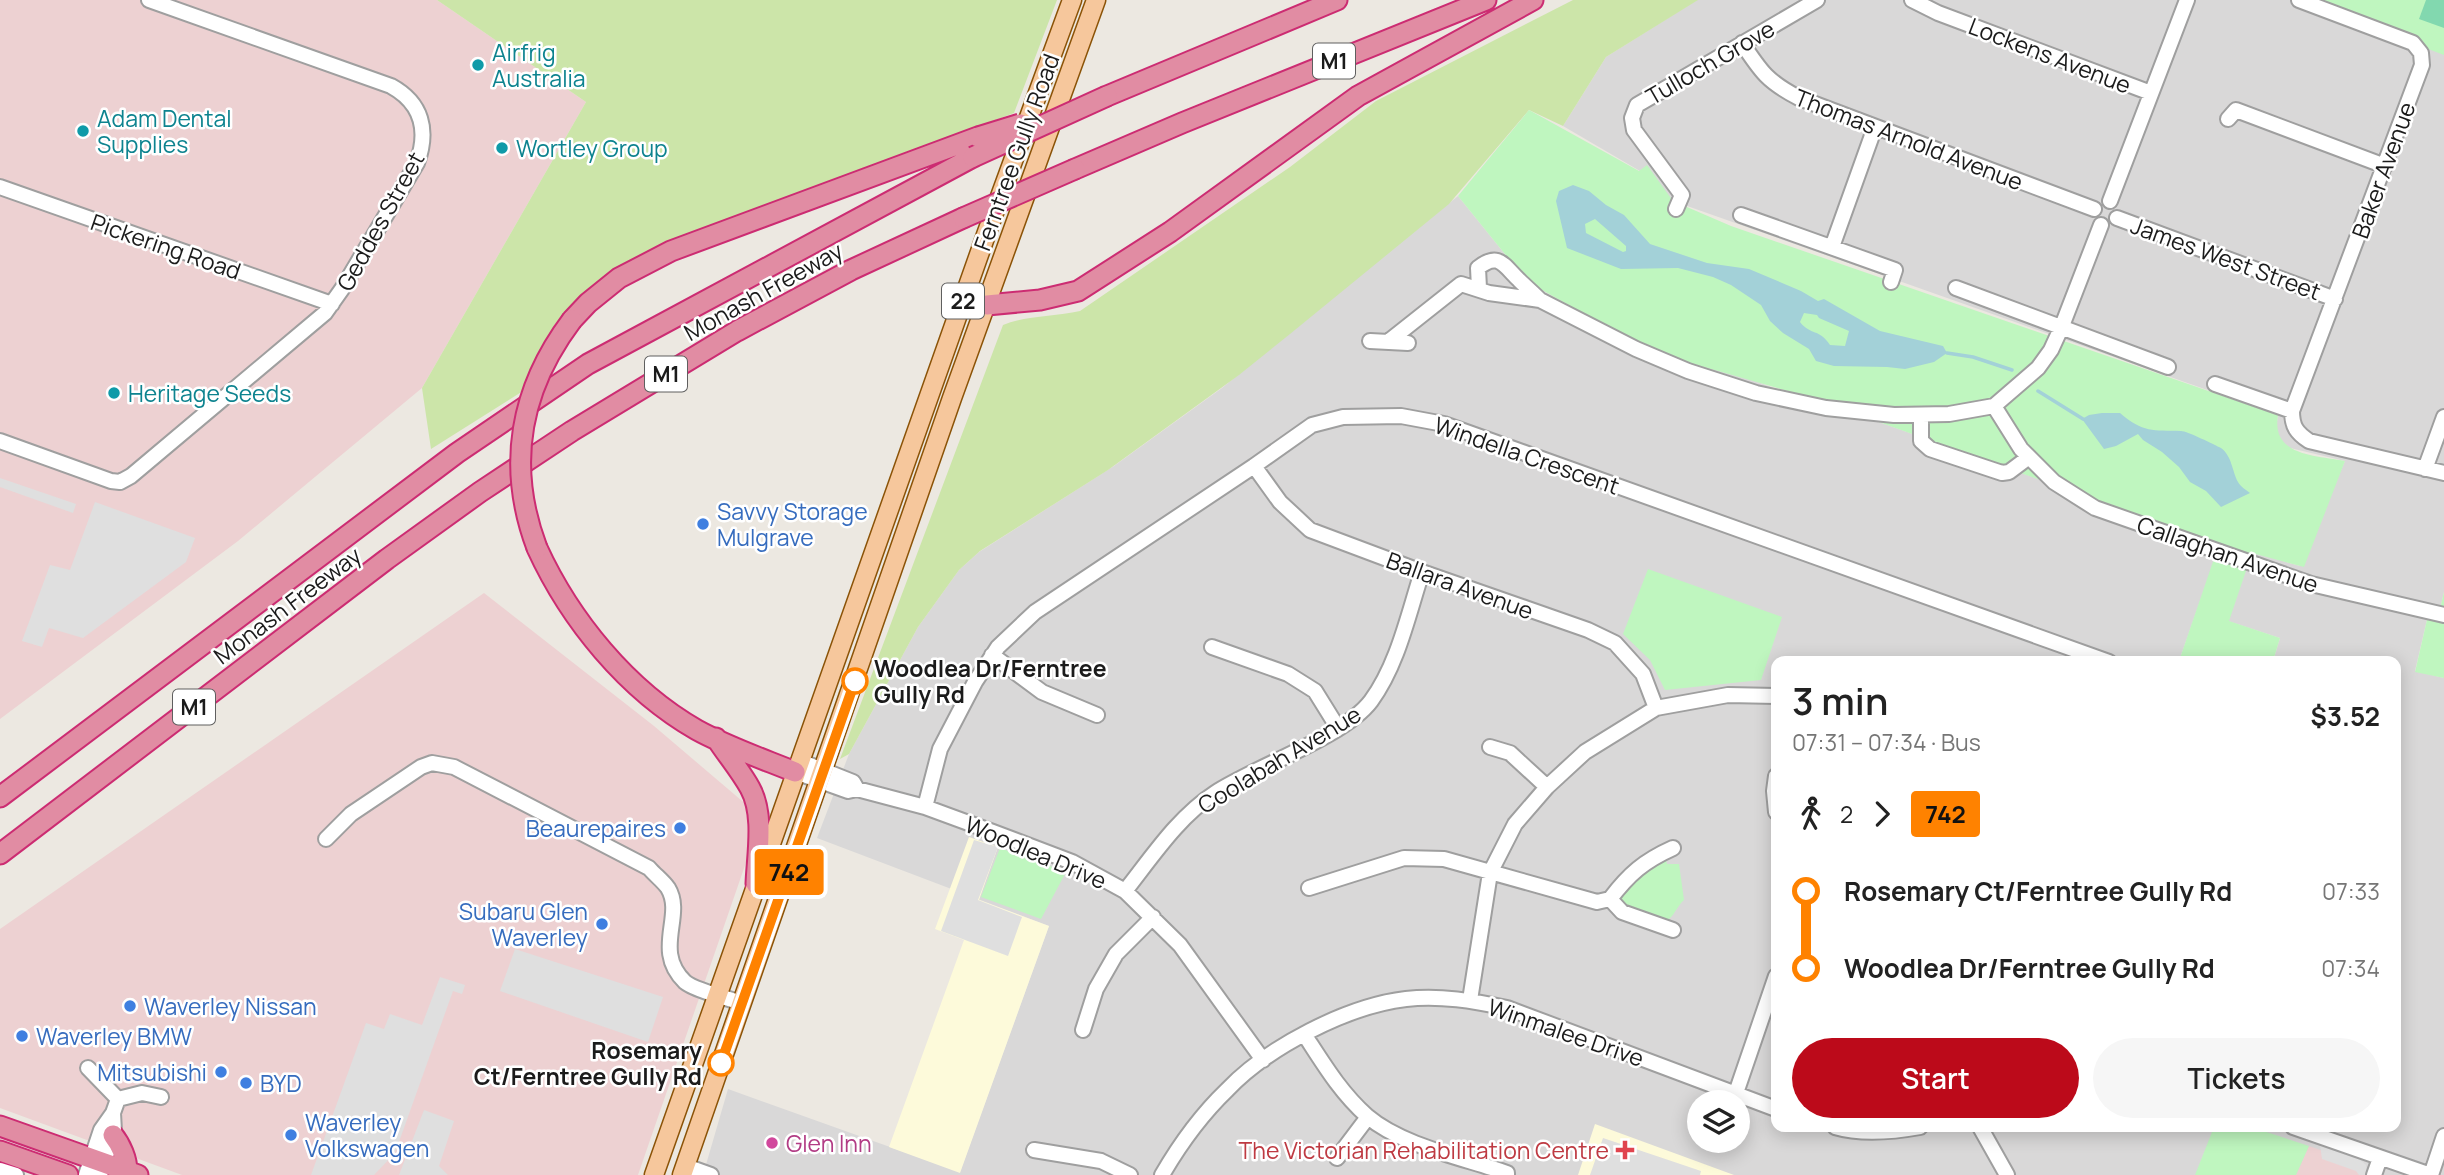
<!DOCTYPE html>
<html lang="en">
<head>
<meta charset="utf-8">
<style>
  body { margin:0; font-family:Manrope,sans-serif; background:#f6f6f6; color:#222; height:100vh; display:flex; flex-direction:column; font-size:26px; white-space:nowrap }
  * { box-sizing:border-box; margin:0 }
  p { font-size:23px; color:#767676 }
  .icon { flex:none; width:38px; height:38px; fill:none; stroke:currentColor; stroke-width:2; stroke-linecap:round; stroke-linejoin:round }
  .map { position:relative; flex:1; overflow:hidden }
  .side { position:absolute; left:1771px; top:656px; width:630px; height:476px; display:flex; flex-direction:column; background:#fff; border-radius:14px; box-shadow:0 4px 18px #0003 }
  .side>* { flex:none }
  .badge { padding:0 14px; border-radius:5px; font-size:24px; line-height:46px }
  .fabs { position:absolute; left:1687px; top:1090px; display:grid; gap:14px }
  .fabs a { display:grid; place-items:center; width:63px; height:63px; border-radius:50%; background:#fff; box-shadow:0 4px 18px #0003; font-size:35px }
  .map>.badge { position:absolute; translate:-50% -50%; box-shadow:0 0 0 4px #fff }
  .legs { display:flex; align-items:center; gap:10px; height:77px; padding:0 21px; font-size:23px }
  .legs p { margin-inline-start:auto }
  .overview { display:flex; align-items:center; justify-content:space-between; height:119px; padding:0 21px }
  h1 { font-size:38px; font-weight:600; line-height:52px }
  .cta { display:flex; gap:14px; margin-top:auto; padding:14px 21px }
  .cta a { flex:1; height:80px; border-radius:42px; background:#bc0a1a; color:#fff; font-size:28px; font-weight:600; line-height:80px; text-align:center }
  .cta a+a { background:#f6f6f6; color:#222 }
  ul { padding:0 21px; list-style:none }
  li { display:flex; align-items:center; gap:24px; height:77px; font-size:26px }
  li i { display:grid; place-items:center; width:10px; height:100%; margin:0 9px; background:currentColor }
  li i::after { content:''; width:18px; height:18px; margin:-9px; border:5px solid; border-radius:50%; background:#fff }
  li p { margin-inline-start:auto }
  li:first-child i { background:linear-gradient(#0000 50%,currentColor 0) }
  li:last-child i { background:linear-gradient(currentColor 50%,#0000 0) }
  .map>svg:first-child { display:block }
  .residential { fill:#d9d8d8; fill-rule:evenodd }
  .commercial { fill:#edd1d2 }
  .education { fill:#fdfada }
  .grass { fill:#cce5a9 }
  .park { fill:#bff6bf }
  .pitch { fill:#82d8af }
  .parking { fill:#dfdfdf }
  .water { fill:#a3d1d8; fill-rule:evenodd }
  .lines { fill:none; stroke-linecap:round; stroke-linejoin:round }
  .stream { stroke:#a3d1d8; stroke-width:3.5 }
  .minor-casing { stroke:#9f9f9f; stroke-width:18 }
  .major-casing { stroke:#8b5307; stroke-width:21 }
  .highway-casing { stroke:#cc2c72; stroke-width:23 }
  .minor { stroke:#fff; stroke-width:14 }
  .major { stroke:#f6c79c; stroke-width:18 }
  .highway { stroke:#e18ca3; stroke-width:19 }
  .highway-bridge-casing { stroke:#cc2c72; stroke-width:23; stroke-linecap:butt }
  .highway-bridge { stroke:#e18ca3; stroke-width:19 }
  .line-1-casing { stroke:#fff; stroke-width:16 }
  .line-1 { stroke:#ff8200; stroke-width:10 }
  .culture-dot { fill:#0f9aa8; stroke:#fff; stroke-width:2.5 }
  .shop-dot { fill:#3f7fe0; stroke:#fff; stroke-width:2.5 }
  .stop-1-dot { fill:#fff; stroke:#ff8200; stroke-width:3.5 }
  .hotel-dot { fill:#d1479c; stroke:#fff; stroke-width:2.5 }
  .health-dot { fill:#e0444e; stroke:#fff; stroke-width:2.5 }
  .labels { text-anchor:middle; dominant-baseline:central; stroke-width:5; stroke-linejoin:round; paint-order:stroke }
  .shield { fill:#fff; stroke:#5f5f5f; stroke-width:2 }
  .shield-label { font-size:21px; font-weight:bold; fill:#1b1b1b }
  .culture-label { font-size:23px; fill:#0d838f; stroke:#fff; text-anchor:start }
  .street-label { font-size:23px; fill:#1b1b1b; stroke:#fff }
  .shop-label { font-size:23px; fill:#366cbe; stroke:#fff; text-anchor:start }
  .stop-label { font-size:23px; font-weight:bold; fill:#1b1b1b; stroke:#fff; text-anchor:start }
  .hotel-label { font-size:23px; fill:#b23c85; stroke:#fff; text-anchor:start }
  .health-label { font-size:23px; fill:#be3a42; stroke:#fff; text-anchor:end }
</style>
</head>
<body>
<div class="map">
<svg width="2444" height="1175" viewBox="0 0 2444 1175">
  <rect width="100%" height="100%" fill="#ece8e1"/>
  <path class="residential" d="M1697,0H2444V592L2439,614L2429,611L2415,671L2444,678V1175H703L728,1089L960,1172L1049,926L817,838L849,754L918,627L959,570L979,552L1114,466L1222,388L1458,196L1521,274L1542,290L1604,325L1774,388L1812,398L2220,544L2179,661L1776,662V1127H2396V662L2273,661L2280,638L2228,621L2252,552L2300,566L2345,461L2290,448L2280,440L2276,428L2278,415L1673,201L1640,171L1563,126L1606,57ZM1699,1102H1738V1141H1699Z"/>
  <path class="commercial" d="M0,0H437L586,102L422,388L238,541L0,719Z
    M484,593L654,726L748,806L751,848L638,1175H182L0,1108V929Z
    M2309,1146L2363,1165L2360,1175H2296Z"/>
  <path class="education" d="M969,837L998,847L979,900L1049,926L960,1173L889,1147L964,940L935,929Z
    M1595,1124L1734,1175H1578Z"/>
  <path class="grass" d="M437,0H1057L1014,113L646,253L617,268L582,294L555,324L535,361L523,391L431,449L422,388L586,102Z
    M1573,0H1698L1606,57L1563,126L1529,110L1449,204L1290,334L1239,375L1108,470L980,551L959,570L918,627L849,754L840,759L1003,325C1027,315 1055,317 1080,311L1290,167L1376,101Z"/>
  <path class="park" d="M2299,0H2444V55Z
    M1529,110L1639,171L1647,165L1673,201L1731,226L2278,415C2271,456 2315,455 2345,461L2304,567L2252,553L2229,621L2280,638L2273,661H2179L2219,544L1812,398L1666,356L1604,325L1542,290L1521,274L1458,196Z
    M1648,569L1782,617L1761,680L1665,690L1650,660L1623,634Z
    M2444,592V678L2415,672L2429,611L2439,613Z
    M1000,848L1066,872L1041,919L981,897Z
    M1660,859L1666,860L1667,864H1679L1684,900C1678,905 1675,914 1669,919C1661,924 1626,909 1620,902C1627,882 1644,871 1660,859Z
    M2214,1127H2251L2309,1146L2296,1175H2195Z"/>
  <path class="pitch" d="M2426,0H2444V28L2419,19Z"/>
  <path class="parking" d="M0,478L76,504L73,513L0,487Z
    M95,502L195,538L186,562L83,638L49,628L42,647L22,641L50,565L70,570Z
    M974,840L998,847L978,900L1022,917L1008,956L941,931Z
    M515,949L663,997L648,1042L500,991Z
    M440,977L465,985L462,994L453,991L395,1153L374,1175H311L366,1023L384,1029L390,1014L422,1025Z
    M424,1110L454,1121L439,1166L448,1175H399Z
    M1603,1138L1701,1171L1700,1175H1590Z
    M2320,1145L2358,1158L2366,1165L2367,1175H2359L2356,1171L2322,1159Z"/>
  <path class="water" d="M1573,185L1589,191L1606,205L1624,215L1650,244L1707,263L1749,269L1801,291L1818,301L1824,299L1880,331L1943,346L1947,353L1934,362L1905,369L1887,367L1834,366L1816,361L1809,349L1783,333L1770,321L1761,305L1731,285L1713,277L1678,268L1621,269L1567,248L1556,201L1559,191ZM1595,219L1626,246V251L1623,252L1586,233L1585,224ZM1804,313L1817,315L1819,318L1849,331L1845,346L1830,345C1819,328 1811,336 1800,322Z
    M2102,413H2120C2143,433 2153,430 2181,431C2187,431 2215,445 2221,448C2232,456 2232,471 2238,482C2240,486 2246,490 2250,493L2221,507L2206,491L2190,482L2179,467L2162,452L2143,440L2138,434L2116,446L2104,449L2082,419L2089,415Z"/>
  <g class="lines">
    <path class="stream" d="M1947,353L1973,357L2012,370
      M2038,391L2083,419"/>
    <g class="minor-casing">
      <path id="minor" d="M1912,0L1938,13L2151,93
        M2299,0L2413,43L2421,53L2422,65L2292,411C2292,427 2297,433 2309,441L2444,473
        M1742,43C1761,72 1768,82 1799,98L2094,209
        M2228,119L2236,110L2385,166
        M0,187L332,304
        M2110,201L2187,0
        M1676,209L1682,195L1634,130L1632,118L1637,105L1817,0
        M1741,215L1895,270L1891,282
        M2117,218L2335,299
        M1832,247L1875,127
        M1479,288L1478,268C1499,251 1504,266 1519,280C1526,287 1533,293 1540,300
        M1956,288L2168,367
        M1370,341L1408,343
        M1389,341L1461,284L1489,293L1540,300L1636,349L1688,371L1756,393L1826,408L1894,415L1949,414L1994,406L2038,368L2051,350L2062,326L2101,225
        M2215,384L2292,411
        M1994,406L2021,449L2054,482L2095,508L2311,584L2444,615
        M1921,415V441L1930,449L2002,473L2009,472L2029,457
        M0,441L111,481L120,482L131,476L325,313L342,289L417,163C429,130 422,103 391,86L149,0
        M1254,466L1280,502L1310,530L1422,572L1588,630L1615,643L1643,674L1656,708
        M2425,469L2444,417
        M1212,647L1288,674L1315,691L1338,728
        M992,655L1042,692L1097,715
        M1490,747L1510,753L1547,787
        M800,761L853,782L857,789
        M795,772L848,791L857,789L925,807L993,832L1072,862L1125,891L1180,945L1263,1060
        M1776,776L1774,791L1776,812
        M925,807L940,749L975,682L998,647L1035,612L1254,466L1312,425L1343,417L1401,416L1444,424L2109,662
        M326,839L351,814L421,767L432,763L454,767L649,868C655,875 663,881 668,888C685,916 652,950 685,982C694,990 730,999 742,1003
        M1309,888L1404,858L1444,859L1597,902L1610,899L1622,912L1673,930
        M1125,891C1152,857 1178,817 1215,793C1256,766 1344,737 1371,701C1398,664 1408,615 1422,572
        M1610,899C1629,874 1644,861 1673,848
        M1470,1000L1490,873L1515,824L1547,787L1585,752L1656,708L1728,695L1776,696
        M1083,1030L1096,989L1116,954L1153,917
        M1304,1034C1323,1063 1340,1092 1367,1116C1402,1146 1464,1158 1507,1173V1175
        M88,1068L118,1099L142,1093L161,1097
        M1736,1093L1776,976
        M1835,1127C1862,1135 1892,1132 1920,1127
        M1980,1127L2007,1175
        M2293,1127L2431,1175
        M1034,1150L1101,1161L1130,1175
        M1337,1158L1368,1117
        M686,1166L711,1175
        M0,1170L16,1175
        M86,1175L101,1130L113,1113
        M100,1175L114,1131L113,1113L118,1099
        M1162,1175C1180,1144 1201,1115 1227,1090C1268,1047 1347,1006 1406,999C1440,995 1474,1001 1507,1008L1776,1109
        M2374,1175L2380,1158
        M2431,1175L2444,1136"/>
    </g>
    <g class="major-casing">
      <path id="major" d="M654,1175L987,232L1072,0
        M682,1175L952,398L1096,0"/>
    </g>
    <g class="highway-casing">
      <path id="highway" d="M1107,96L1337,0
        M1075,169L1182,123L1486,0
        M987,305L1040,300L1078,291L1170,232L1358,96L1533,0
        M572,320L588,303L619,278L671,251L978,137
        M537,548C570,620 627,690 697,730C728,747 763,759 795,772
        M716,738C727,755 740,770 750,788C765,815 757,855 756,884
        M0,797L457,453L588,364L973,157
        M0,854L387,559L480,492L572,431L737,331L851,270L963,218
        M0,1126L138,1175
        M113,1135C121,1145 127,1159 127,1171
        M0,1151L68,1175"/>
    </g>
    <use href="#minor" class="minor"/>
    <use href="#major" class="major"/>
    <use href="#highway" class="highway"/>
    <g class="highway-bridge-casing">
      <path id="highway-bridge" d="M978,137L1020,124
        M973,157L1107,96
        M963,218L1075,169
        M537,548C506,466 520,389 572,320"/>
    </g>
    <use href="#highway-bridge" class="highway-bridge"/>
  </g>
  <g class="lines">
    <g class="line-1-casing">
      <path id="line-1" d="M721,1063L855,681"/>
    </g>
    <use href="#line-1" class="line-1"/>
  </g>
  <g class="culture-dot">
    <circle cx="478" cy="65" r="7"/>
    <circle cx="83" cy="131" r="7"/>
    <circle cx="502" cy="148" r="7"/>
    <circle cx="114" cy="393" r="7"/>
  </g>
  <g class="shop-dot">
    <circle cx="703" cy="524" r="7"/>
    <circle cx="680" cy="828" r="7"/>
    <circle cx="602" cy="924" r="7"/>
    <circle cx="130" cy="1006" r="7"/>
    <circle cx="22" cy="1036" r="7"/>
    <circle cx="221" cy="1072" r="7"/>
    <circle cx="246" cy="1083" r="7"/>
    <circle cx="291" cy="1135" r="7"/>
  </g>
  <g class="stop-1-dot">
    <circle cx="855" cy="681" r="12"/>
    <circle cx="721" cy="1063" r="12"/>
  </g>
  <circle class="hotel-dot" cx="772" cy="1143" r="7"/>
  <path class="health-dot" d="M1621.5 1139.5h7v7h7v7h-7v7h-7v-7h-7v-7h7z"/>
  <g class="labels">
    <g class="shield">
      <rect x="1313" y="43.5" width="42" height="35" rx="5"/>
      <rect x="942" y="283.5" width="42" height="35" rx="5"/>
      <rect x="645" y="356.5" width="42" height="35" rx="5"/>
      <rect x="173" y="689.5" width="42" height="35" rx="5"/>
    </g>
    <g class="shield-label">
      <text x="1334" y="61">M1</text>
      <text x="963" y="301">22</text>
      <text x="666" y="374">M1</text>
      <text x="194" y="707">M1</text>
    </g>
    <g class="culture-label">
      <text x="492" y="52">Airfrig<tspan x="492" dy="26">Australia</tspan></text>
      <text x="97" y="118">Adam Dental<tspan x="97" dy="26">Supplies</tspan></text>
      <text x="516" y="148">Wortley Group</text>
      <text x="128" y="393">Heritage Seeds</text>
    </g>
    <g class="street-label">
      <text transform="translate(2050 55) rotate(21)">Lockens Avenue</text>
      <text transform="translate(1710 62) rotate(-30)">Tulloch Grove</text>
      <text transform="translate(1909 139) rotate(21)">Thomas Arnold Avenue</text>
      <text transform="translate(1016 152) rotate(-70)">Ferntree Gully Road</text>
      <text transform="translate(2383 170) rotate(-70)">Baker Avenue</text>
      <text transform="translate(380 221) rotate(-61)">Geddes Street</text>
      <text transform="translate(166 246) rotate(19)">Pickering Road</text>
      <text transform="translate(2226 258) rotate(20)">James West Street</text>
      <text transform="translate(763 291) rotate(-29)">Monash Freeway</text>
      <text transform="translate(1527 455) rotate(19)">Windella Crescent</text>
      <text transform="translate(2228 554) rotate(19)">Callaghan Avenue</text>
      <text transform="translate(1460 585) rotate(20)">Ballara Avenue</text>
      <text transform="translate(287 605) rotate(-37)">Monash Freeway</text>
      <text transform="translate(1279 759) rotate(-31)">Coolabah Avenue</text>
      <text transform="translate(1036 852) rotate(23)">Woodlea Drive</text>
      <text transform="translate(1566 1032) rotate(19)">Winmalee Drive</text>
    </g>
    <g class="shop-label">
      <text x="717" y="511">Savvy Storage<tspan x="717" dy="26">Mulgrave</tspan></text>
      <text x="666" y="828" text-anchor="end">Beaurepaires</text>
      <text x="588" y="911" text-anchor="end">Subaru Glen<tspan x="588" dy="26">Waverley</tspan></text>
      <text x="144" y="1006">Waverley Nissan</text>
      <text x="36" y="1036">Waverley BMW</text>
      <text x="207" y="1072" text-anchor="end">Mitsubishi</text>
      <text x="260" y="1083">BYD</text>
      <text x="305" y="1122">Waverley<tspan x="305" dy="26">Volkswagen</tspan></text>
    </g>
    <g class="stop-label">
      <text x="874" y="668">Woodlea Dr/Ferntree<tspan x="874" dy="26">Gully Rd</tspan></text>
      <text x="702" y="1050" text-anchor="end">Rosemary<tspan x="702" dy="26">Ct/Ferntree Gully Rd</tspan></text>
    </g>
    <g class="hotel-label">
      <text x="786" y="1143">Glen Inn</text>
    </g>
    <g class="health-label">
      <text x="1609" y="1150">The Victorian Rehabilitation Centre</text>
    </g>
  </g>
</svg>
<div class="fabs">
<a><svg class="icon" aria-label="layers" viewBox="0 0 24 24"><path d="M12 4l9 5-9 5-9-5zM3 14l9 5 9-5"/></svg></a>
</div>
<b class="badge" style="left:789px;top:872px;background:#ff8200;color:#111">742</b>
<section class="side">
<div class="overview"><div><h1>3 min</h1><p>07:31 – 07:34 · Bus</p></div><b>$3.52</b></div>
<div class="legs"><svg class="icon" aria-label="walk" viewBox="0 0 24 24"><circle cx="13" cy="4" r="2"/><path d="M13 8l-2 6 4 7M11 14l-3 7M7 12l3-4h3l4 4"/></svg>2<svg class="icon" aria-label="forward" viewBox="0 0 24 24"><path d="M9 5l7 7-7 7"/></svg><b class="badge" style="background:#ff8200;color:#111">742</b></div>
<ul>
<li><i style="color:#ff8200"></i><b>Rosemary Ct/Ferntree Gully Rd</b><p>07:33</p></li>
<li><i style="color:#ff8200"></i><b>Woodlea Dr/Ferntree Gully Rd</b><p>07:34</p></li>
</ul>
<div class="cta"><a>Start</a><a>Tickets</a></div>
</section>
</div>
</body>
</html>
